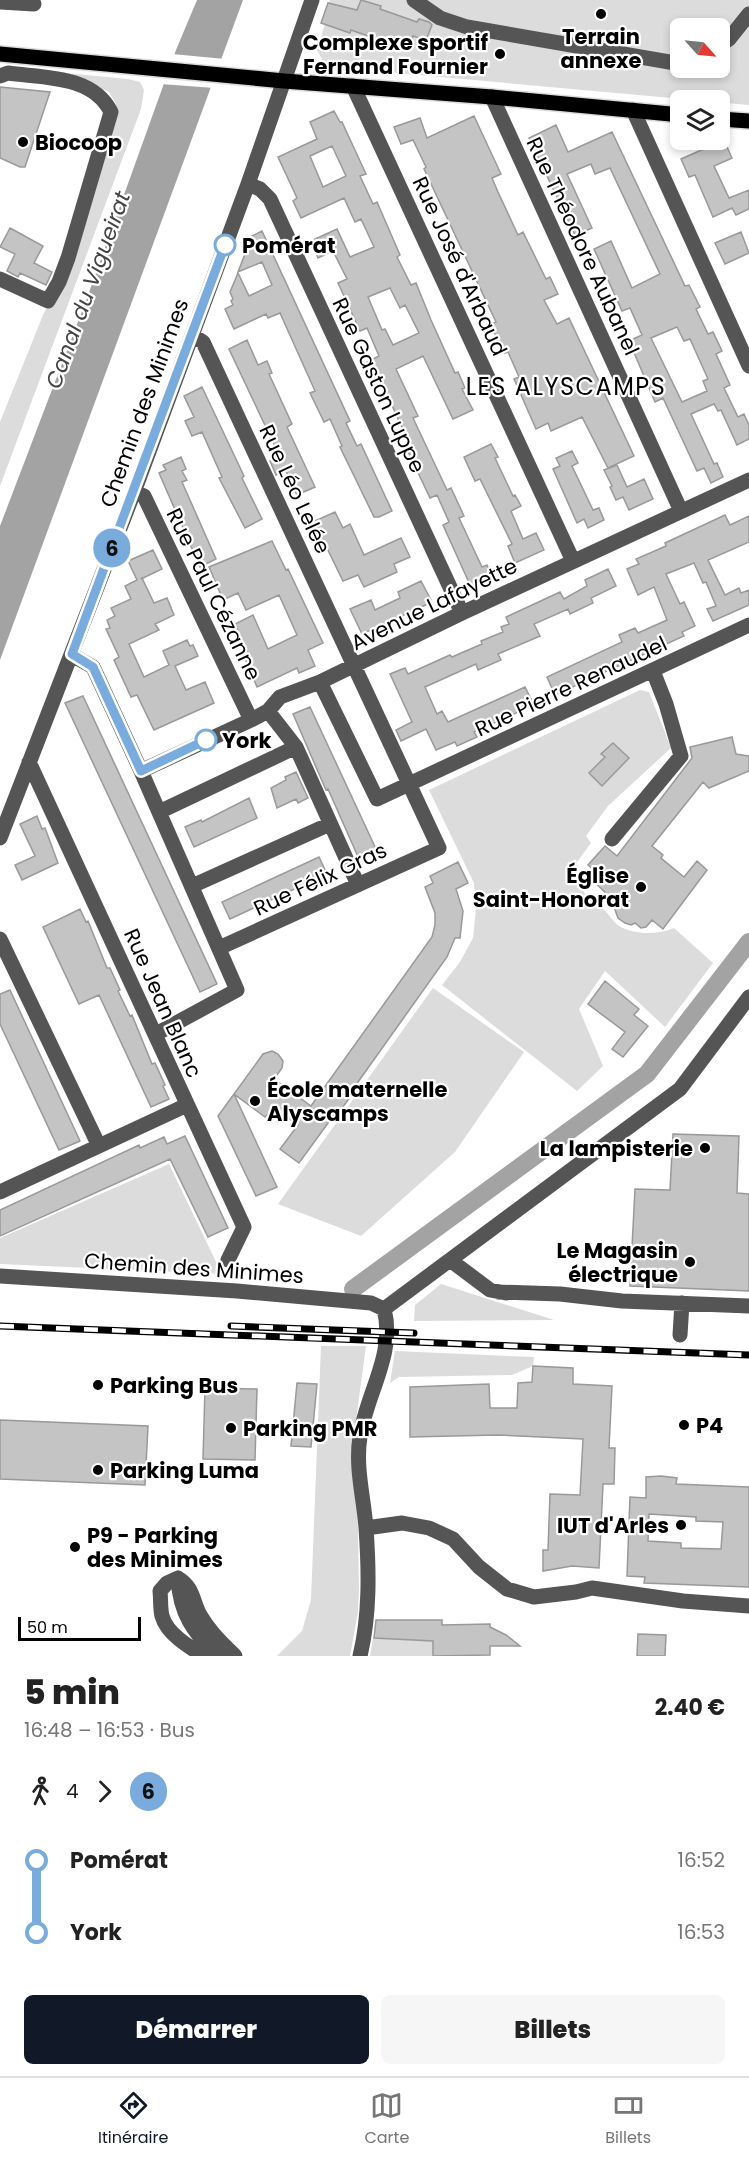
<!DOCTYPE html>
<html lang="fr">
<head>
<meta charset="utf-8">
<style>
  body { margin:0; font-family:Poppins,sans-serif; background:#f6f6f6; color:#222; height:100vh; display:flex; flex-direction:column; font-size:22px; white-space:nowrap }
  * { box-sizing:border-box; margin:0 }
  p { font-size:20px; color:#767676 }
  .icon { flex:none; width:33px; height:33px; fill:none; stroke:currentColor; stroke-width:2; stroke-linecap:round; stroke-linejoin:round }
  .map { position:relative; height:1656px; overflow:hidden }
  .side { display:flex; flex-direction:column; background:#fff; flex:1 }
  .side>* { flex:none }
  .badge { padding:0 12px; border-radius:20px; font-size:21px; line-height:39px }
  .needle { width:39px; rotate:117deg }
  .controls { position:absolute; left:670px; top:18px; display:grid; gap:12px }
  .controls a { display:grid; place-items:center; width:60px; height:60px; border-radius:9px; background:#fff; box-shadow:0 3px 9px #0003; font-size:30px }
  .scale { position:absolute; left:18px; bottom:15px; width:123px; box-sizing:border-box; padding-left:6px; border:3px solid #000; border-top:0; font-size:16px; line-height:21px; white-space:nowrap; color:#000; -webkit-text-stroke:4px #fff; paint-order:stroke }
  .map>.badge { position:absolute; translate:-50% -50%; box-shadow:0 0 0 3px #fff }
  .legs { display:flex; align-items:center; gap:9px; height:66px; padding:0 24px; font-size:20px }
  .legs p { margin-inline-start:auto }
  .headline { display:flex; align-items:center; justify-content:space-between; height:102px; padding:0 24px }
  h1 { font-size:33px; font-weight:800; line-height:45px }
  .action { display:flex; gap:12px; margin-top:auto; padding:12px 24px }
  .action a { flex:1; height:69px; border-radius:9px; background:#111827; color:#fff; font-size:24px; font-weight:800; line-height:69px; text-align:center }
  .action a+a { background:#f6f6f6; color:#222 }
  ul { padding:0 24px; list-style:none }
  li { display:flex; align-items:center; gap:21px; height:72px; font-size:22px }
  li i { display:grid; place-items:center; width:9px; height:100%; margin:0 8px; background:currentColor }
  li i::after { content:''; width:15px; height:15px; margin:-8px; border:4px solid; border-radius:50%; background:#fff }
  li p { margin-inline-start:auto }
  li:first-child i { background:linear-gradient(#0000 50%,currentColor 0) }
  li:last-child i { background:linear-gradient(currentColor 50%,#0000 0) }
  .tabs { display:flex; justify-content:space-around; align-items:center; height:84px; border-top:2px solid #e0e0e0; background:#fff; font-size:16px; color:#767676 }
  .tabs a { display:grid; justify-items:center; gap:3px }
  .tabs .active { color:#111827 }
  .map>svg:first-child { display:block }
  .green { fill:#dcdcdc; fill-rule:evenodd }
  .water { fill:#a3a3a3 }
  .pier { fill:#fff }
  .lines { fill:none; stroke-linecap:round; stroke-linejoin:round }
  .canal { stroke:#a3a3a3; stroke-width:18 }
  .building { fill:#c4c4c4; stroke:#999; stroke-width:1.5; fill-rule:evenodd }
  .major-casing { stroke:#dbdbdb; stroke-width:18 }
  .minor { stroke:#555; stroke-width:15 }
  .major { stroke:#000; stroke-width:15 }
  .rail-casing { stroke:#000; stroke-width:7 }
  .rail { stroke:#fff; stroke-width:4.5; stroke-dasharray:14; stroke-linecap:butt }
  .line-1-casing { stroke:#fff; stroke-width:14 }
  .line-1 { stroke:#79acdc; stroke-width:9 }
  .poi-dot { fill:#000; stroke:#fff; stroke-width:2 }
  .stop-1-dot { fill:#fff; stroke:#79acdc; stroke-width:3 }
  .labels { text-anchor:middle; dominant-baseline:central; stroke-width:4.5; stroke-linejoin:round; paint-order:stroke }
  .poi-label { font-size:21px; font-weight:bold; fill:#000; stroke:#fff; text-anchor:start }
  .stop-label { font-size:21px; font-weight:bold; fill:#000; stroke:#fff; text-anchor:start }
  .street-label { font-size:21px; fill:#000; stroke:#fff }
  .water-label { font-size:22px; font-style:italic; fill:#444; stroke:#fff }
  .quarter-label { font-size:24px; letter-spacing:1.5px; fill:#000; stroke:#fff }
</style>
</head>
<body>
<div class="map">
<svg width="749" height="1656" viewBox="0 0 749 1656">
  <rect width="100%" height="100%" fill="#fff"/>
  <path class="green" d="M330,0H749V105L330,67L324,63L317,50L329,11L336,5L329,3ZM681,28H720V68H681Z
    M12,68L128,79L140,82L144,90L141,109L0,486V422L43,315L75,251L116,104L109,92L93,85Z
    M640,690L649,692L671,748L608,806L586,836L591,843L577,862C579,873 579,885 585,894C589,900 598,904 603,909C609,914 613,922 619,926C634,935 658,935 674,928L713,963L665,1027L605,971L579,1009L603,1066L577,1091L442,985L460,962L473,938L476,909L474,883L429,790Z
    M433,988L524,1052L455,1152L361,1236L278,1204Z
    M169,1164L219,1268H225L223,1274L0,1264V1238Z
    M441,1284L554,1320L414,1321L415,1305Z
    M321,1346H366L356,1420L359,1590L358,1612L350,1656H277L302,1631L311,1600Z
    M395,1351L534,1357L533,1366L512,1375L399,1377L390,1383Z
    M373,1638L433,1641V1656H370Z"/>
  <path class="water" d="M197,0H243L0,660V526L87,298L176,50Z"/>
  <path class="pier" d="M172,54L225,59L214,88L161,84Z"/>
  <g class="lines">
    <path class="canal" d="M353,1289L647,1074L749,942"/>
  </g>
  <path class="building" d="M361,0L381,6L380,9L417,22L419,19L429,22L432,25L426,40L413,36L408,50L351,30L350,33L321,23L328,3L357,10Z
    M0,87L50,92L25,167H20L0,158Z
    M334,111L340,122H342L366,174L360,176L373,204L377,202L400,255L397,257L411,285L416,283L431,320L455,373L458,372L465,388L462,389L473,410L453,419L423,356L396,369L418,416L413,418L447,490L451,488L464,516L459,518L482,567L487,565L492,577L471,587L443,525L449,522L437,495L430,498L405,445L409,443L379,377L375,379L367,362L379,356L367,328L360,331L338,283L347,279L333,251L318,258L311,241L337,229L350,257L374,247L361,219L355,222L344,198L301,218L293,201L297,198L278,157L317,139L310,122ZM332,146L346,176L323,187L310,156ZM390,288L400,308L405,305L419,333L393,345L385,329L382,330L368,297Z
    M474,116L501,174L492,178L498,192L518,235L523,232L546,279L550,277L558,294L544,300L557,324L569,318L634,456L608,468L582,417L551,431L548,423L536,429L514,379L519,377L508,352L505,353L499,344L491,324L496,322L424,169L426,167L413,140L401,144L394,127L420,118L427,138Z
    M556,125L568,152L612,132L685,286L689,285L700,307L696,309L708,334L713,332L722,351L716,354L730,385L724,388L738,417L744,414L749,425V439L737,445L721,410L718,411L714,404L691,414L714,464L717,463L723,477L711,483L704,468L697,471L663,398L655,402L629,341L642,335L630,308L622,311L594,249L611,241L632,288L660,274L610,168L595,174L591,164L567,174L592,228L575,235L529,138ZM677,327L684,341L690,339L708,379L703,381L707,391L682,402L651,338Z
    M724,140L732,158L714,166L729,198L749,190V209L736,215L732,208L713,217L695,175L689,177L681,159Z
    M10,228L43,246L34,263L52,272L46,285L20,273L18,277L7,271L15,254L0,247Z
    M262,231L350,421L346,423L357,446L361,444L392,511L379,517H374L340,447L342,446L330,419L324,422L310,393L315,391L280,313L268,318L266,314L234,329L225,309L233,305L231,301L233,299L230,292L238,273L249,296L272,285L262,262L238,272L247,249L244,240Z
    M741,232L749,253L725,264L715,243Z
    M247,340L258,365L267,361L272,373L269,374L292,424L287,427L315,487L297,495L286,471L276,475L270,461L280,457L229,349Z
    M202,387L244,476L242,478L262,519L245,528L219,478L222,477L202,432L192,436L185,421L194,417L184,396Z
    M491,444L498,457L495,458L513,496L515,495L521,506L511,511L523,539L536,533L544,550L515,563L508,546L512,544L480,479L475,481L464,457Z
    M572,451L578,463L572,466L593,510L599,508L604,520L588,528L584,519L577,523L553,469L560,466L556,458Z
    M181,457L186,469L182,471L187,480L182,482L216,559L200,567L159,473L166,470L163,465Z
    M617,465L627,487L644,479L653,499L629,510L623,497L616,500L610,487L612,486L604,470Z
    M335,512L343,528L350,524L364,555L401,538L410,557L394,564L397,572L364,587L358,575L343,581L322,538L318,539L310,523Z
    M725,515L730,525L749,516V542L708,560L725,595L739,588L741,593L749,590V605L713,621L707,609L716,606L706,582L703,583L694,563L666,574L680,604L684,602L695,626L682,632L684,636L555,695L547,677L622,642L619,635L635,628L638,633L667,620L654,587L638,595L627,569L639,564L636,559L666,546L665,543Z
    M272,541L286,570L288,569L323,643L308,650L315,666L299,673L297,668L257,687L246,661L251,659L235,624L253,615L268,649L297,635L279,595L246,610L238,593L223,600L209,567Z
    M153,550L162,569L141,579L142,578L154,603L167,598L174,615L155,624L159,630L129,644L144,677L169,665L163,651L187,640L190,646L193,645L198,656L175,666L186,690L205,682L214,703L154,730L137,695L131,697L114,660L119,657L106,629L110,628L107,620L115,616L111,608L131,599L125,586L137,580L128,561Z
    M608,569L616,586L591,598L593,603L570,614L568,609L534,624L540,636L498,654L501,660L478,670L476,664L425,687L437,714L442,711L448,722L525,687L534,705L474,732L477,737L457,746L455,742L436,750L426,729L401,741L396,730L412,722L390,674L405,668L408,674L450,655L452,657L482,644L481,641L503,632L501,627L509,624L506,617L560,592L564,599L587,586L585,580Z
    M421,581L431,600L428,604L362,634L350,609L371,600L375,610L400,598L398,592Z
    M83,696L217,984L200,992L65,703Z
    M310,707L377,851L359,859L328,789L326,790L293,714Z
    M732,737L736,754L749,756V771L709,788L703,782L652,846L663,855L661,858L684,877L697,861L707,870L663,929L652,920L646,927L641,928L635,923L631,925L625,923L618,918L614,907L610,903L611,898L590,878L595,871L588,865L605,846L617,856L692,758L690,747Z
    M613,743L629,758L602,786L589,773L605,757L601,754Z
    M296,772L308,798L298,803L296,799L277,808L271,788L286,780L285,777Z
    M249,798L257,818L194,847L185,827L201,820L202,822Z
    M37,816L42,829L45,828L58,863L22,880L15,865L35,856L20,824Z
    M319,857L327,874L230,919L222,902Z
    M458,862L468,883L456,889L463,911L460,938H455L447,957L353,1089L355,1091L332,1121L331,1119L299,1163L280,1149L298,1125L274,1108L265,1117L234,1094L263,1054L272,1051L278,1054L283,1061L282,1068L274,1079L311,1106L432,937L435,925V913L425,887L433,883L430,876Z
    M80,909L86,922L88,921L107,968H110L120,990L118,991L130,1016L132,1015L152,1064L155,1063L165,1085L163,1086L169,1099L151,1107L99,995L79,1004L43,927Z
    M605,981L639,1009L634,1015L648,1026L623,1057L612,1049L625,1032L588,1004Z
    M10,990L80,1141L59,1150L0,1024V994Z
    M234,1094L277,1187L256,1196L218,1116Z
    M673,1134L739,1136L737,1193L749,1194V1291L630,1286L635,1189L670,1190Z
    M185,1136L228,1228L208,1237L170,1159L0,1236V1210L139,1145L140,1148L164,1137L167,1144Z
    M533,1366L573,1368V1384L612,1386L609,1448H615L614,1484H603L599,1568L572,1566L543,1571V1550H548L550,1494L580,1495L583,1439L498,1435L410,1437V1387L489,1384L490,1408H517L518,1383L532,1382Z
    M297,1383L317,1384L311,1447L291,1446Z
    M205,1388L257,1389L255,1460L203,1459Z
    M0,1420L148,1426L145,1485L0,1479Z
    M661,1476L677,1478L676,1484L749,1487V1587L644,1583L645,1577L627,1576L630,1497L646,1498V1477ZM649,1514L696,1517V1521L723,1522L721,1549L681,1548V1543L648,1541Z
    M376,1620H442V1625L490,1624V1627L506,1635L520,1646H490V1655L433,1656V1641L374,1638Z
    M638,1634L666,1635L665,1656H637Z"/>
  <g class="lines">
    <g class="major-casing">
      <path id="major" d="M0,54L284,81L492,97L681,115
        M720,119L749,121"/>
    </g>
    <path class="minor" d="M414,0L440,18L467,27L681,64
      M0,2L34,4
      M720,45L729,39L749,14
      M0,76L8,73C44,78 93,75 111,112L68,258L59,282L48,301L0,279
      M353,86L573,561
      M492,97L681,511
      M633,110L749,366
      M248,184L260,189L270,199L462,613
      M192,335L203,342L439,848L219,948
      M134,492L144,496L251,720
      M72,655L93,667L141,771L237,990L156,1034
      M320,682L377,799L749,625
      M268,711L296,747L358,885
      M29,762L244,1227L228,1260
      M141,771L251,720L268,711L280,697L320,682L462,613L749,480
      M159,812L296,747
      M0,838L134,492L248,184L312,0
      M612,839L681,756L666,704L653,671
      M192,886L330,824
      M0,939L99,1146
      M0,1192L187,1105
      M450,1260L490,1290L506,1293
      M0,1276L237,1291L371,1303L384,1309
      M498,1292L560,1294L622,1301L749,1306
      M384,1309L680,1089L749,997
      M680,1335L682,1303
      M366,1528L402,1523L429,1528L453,1539L479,1567L507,1589L534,1597L576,1592L592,1588L683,1601L749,1606
      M178,1578L167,1583L160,1591C161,1599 160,1608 162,1616C167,1634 189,1647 204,1656
      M178,1578C194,1588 192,1600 200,1615C209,1631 222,1643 235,1656
      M178,1578C180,1614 193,1632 218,1656
      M360,1656C370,1615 369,1570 366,1528C364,1499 355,1467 360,1437C366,1394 396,1354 384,1309"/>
    <use href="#major" class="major"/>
    <g class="rail-casing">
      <path id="rail" d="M0,1326L749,1355
        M231,1326L414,1333"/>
    </g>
    <use href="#rail" class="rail"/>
  </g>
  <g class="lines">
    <g class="line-1-casing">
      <path id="line-1" d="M206,740L141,771L93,667L72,654L225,245"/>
    </g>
    <use href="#line-1" class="line-1"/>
  </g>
  <g class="poi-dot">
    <circle cx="601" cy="14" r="6"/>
    <circle cx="500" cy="54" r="6"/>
    <circle cx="23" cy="142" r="6"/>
    <circle cx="641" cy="887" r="6"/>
    <circle cx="255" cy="1101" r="6"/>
    <circle cx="705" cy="1148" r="6"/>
    <circle cx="690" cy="1262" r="6"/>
    <circle cx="98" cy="1385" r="6"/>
    <circle cx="684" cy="1425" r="6"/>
    <circle cx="231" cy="1428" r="6"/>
    <circle cx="98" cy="1470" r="6"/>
    <circle cx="681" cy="1525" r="6"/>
    <circle cx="75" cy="1547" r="6"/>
  </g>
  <g class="stop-1-dot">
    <circle cx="225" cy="245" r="10"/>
    <circle cx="206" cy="740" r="10"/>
  </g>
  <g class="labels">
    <g class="poi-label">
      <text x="601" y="36" text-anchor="middle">Terrain<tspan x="601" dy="24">annexe</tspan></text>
      <text x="488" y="42" text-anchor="end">Complexe sportif<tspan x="488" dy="24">Fernand Fournier</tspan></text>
      <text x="35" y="142">Biocoop</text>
      <text x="629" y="875" text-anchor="end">Église<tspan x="629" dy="24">Saint-Honorat</tspan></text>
      <text x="267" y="1089">École maternelle<tspan x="267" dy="24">Alyscamps</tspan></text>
      <text x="693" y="1148" text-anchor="end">La lampisterie</text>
      <text x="678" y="1250" text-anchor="end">Le Magasin<tspan x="678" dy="24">électrique</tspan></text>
      <text x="110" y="1385">Parking Bus</text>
      <text x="696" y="1425">P4</text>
      <text x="243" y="1428">Parking PMR</text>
      <text x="110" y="1470">Parking Luma</text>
      <text x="669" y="1525" text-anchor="end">IUT d'Arles</text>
      <text x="87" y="1535">P9 - Parking<tspan x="87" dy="24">des Minimes</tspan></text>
    </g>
    <g class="stop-label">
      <text x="242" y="245">Pomérat</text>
      <text x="222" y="740">York</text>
    </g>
    <g class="street-label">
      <text transform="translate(583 246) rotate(65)">Rue Théodore Aubanel</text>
      <text transform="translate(460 266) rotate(65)">Rue José d'Arbaud</text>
      <text transform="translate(379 385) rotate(65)">Rue Gaston Luppe</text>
      <text transform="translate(144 403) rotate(-70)">Chemin des Minimes</text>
      <text transform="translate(295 489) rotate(65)">Rue Léo Lelée</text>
      <text transform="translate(214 594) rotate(64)">Rue Paul Cézanne</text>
      <text transform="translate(434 604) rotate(-26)">Avenue Lafayette</text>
      <text transform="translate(571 686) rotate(-25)">Rue Pierre Renaudel</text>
      <text transform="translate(320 879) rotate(-25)">Rue Félix Gras</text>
      <text transform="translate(163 1003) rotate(66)">Rue Jean Blanc</text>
      <text transform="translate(194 1268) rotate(4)">Chemin des Minimes</text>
    </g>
    <g class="water-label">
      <text transform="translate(88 290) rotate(-70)">Canal du Vigueirat</text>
    </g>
    <g class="quarter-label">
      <text x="566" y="386">LES ALYSCAMPS</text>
    </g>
  </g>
</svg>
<div class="controls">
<a><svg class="needle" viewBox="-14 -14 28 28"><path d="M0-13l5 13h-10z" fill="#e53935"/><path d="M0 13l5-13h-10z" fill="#767676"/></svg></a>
<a><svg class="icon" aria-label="layers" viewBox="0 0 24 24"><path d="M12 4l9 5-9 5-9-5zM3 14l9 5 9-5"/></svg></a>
</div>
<div class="scale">50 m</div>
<b class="badge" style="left:112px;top:548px;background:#79acdc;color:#111">6</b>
</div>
<section class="side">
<div class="headline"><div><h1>5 min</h1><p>16:48 – 16:53 · Bus</p></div><b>2.40 €</b></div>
<div class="legs"><svg class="icon" aria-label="walk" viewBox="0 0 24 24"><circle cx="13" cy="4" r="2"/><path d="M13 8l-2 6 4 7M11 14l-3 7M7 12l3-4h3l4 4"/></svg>4<svg class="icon" aria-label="forward" viewBox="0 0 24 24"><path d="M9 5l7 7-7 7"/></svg><b class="badge" style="background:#79acdc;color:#111">6</b></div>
<ul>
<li><i style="color:#79acdc"></i><b>Pomérat</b><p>16:52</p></li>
<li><i style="color:#79acdc"></i><b>York</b><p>16:53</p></li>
</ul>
<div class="action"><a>Démarrer</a><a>Billets</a></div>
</section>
<nav class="tabs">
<a class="active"><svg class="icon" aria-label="directions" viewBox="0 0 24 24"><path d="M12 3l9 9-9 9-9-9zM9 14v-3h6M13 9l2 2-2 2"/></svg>Itinéraire</a>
<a><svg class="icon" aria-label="map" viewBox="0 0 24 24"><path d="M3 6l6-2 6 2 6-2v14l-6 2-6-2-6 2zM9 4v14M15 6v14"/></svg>Carte</a>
<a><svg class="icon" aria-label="tickets" viewBox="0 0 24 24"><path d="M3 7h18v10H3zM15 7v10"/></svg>Billets</a>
</nav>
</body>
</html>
